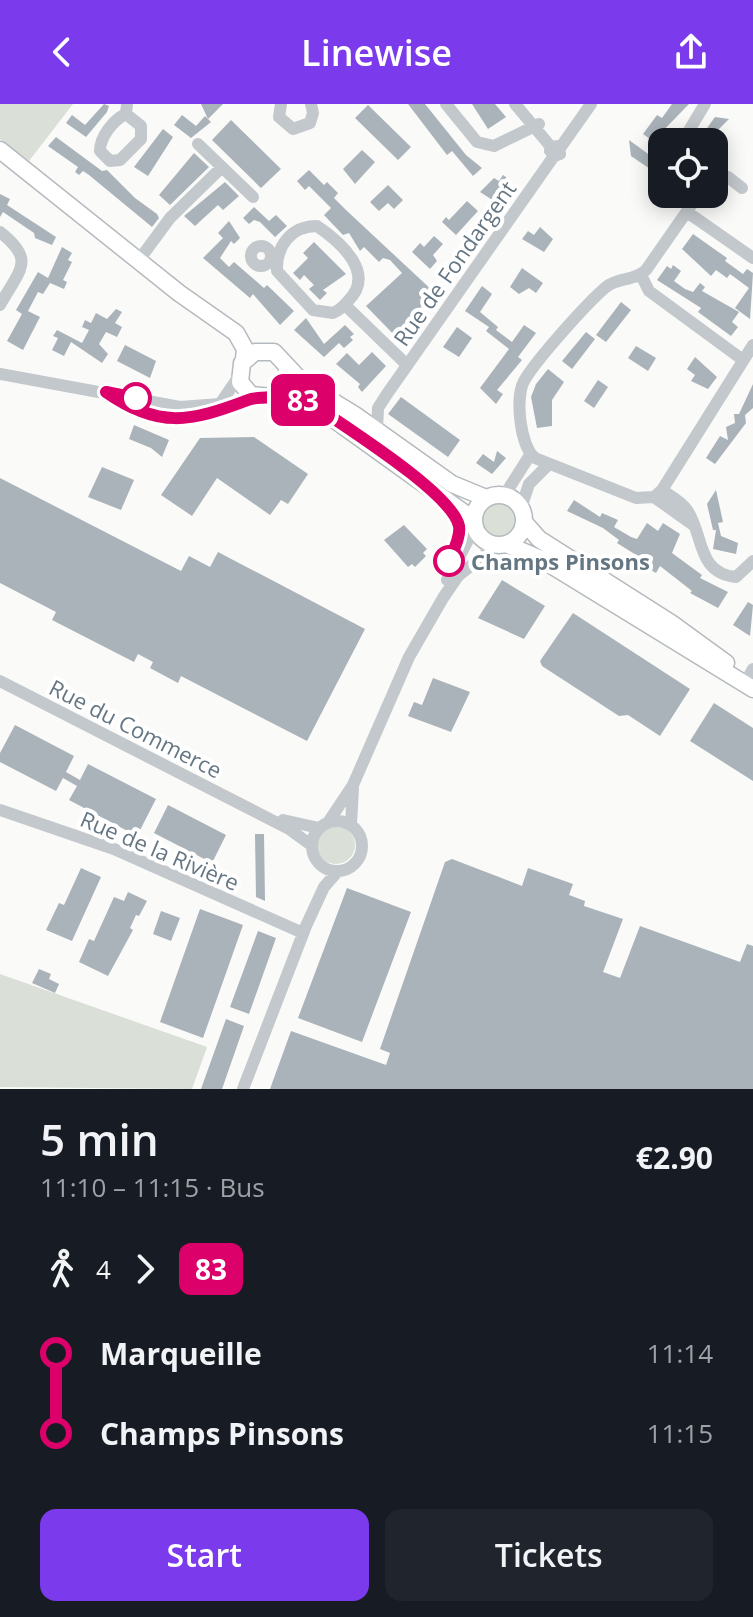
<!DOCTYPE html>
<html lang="en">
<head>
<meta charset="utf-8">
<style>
  body { margin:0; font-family:"Open Sans",sans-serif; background:#20242c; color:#f1f3f6; height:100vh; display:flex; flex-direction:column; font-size:30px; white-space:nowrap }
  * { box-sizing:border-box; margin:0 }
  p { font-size:26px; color:#9ea1a6 }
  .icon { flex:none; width:44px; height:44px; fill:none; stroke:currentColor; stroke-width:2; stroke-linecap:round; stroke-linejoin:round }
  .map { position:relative; height:985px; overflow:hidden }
  .side { display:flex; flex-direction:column; background:#171b24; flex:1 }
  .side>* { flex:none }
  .badge { padding:0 16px; border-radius:12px; font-size:28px; line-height:52px }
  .fabs { position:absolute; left:648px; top:24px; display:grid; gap:16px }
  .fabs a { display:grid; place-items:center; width:80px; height:80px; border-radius:16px; background:#171b24; box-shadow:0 4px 20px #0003; font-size:40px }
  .map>.badge { position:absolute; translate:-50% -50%; box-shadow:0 0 0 4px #fff }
  .legs { display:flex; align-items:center; gap:12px; height:88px; padding:0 40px; font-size:26px }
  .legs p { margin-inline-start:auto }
  .overview { display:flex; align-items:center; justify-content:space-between; height:136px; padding:0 40px }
  h1 { font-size:44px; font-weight:600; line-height:60px }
  .cta { display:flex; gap:16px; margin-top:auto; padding:16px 40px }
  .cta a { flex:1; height:92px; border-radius:16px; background:#7c3aed; color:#fff; font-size:32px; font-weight:600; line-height:92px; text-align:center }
  .cta a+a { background:#20242c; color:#f1f3f6 }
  ul { padding:0 40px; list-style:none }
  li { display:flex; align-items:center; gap:28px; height:80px; font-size:30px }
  li i { display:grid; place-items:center; width:12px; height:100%; margin:0 10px; background:currentColor }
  li i::after { content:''; width:20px; height:20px; margin:-10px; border:6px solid; border-radius:50%; background:#171b24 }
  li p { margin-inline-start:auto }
  li:first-child i { background:linear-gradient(#0000 50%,currentColor 0) }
  li:last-child i { background:linear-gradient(currentColor 50%,#0000 0) }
  header { display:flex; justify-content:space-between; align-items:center; height:104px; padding:0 40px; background:#7c3aed; color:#fff; font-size:36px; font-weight:600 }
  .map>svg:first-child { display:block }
  .green { fill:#dadfd7 }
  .building { fill:#aab3b9 }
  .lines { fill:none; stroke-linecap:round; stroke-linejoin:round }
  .major-casing { stroke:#b5babe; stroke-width:19 }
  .minor { stroke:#c3c8cc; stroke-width:12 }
  .major { stroke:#fff; stroke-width:16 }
  .line-1-casing { stroke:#fff; stroke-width:18 }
  .line-1 { stroke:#dc006b; stroke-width:12 }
  .stop-1-dot { fill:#fff; stroke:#dc006b; stroke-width:4 }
  .labels { text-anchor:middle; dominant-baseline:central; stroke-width:8; stroke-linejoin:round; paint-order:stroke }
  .street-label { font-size:22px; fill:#657683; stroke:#fff }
  .stop-label { font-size:22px; font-weight:bold; fill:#657683; stroke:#fff; text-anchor:start }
</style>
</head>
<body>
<header><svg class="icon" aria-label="back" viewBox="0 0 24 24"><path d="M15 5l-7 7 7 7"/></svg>Linewise<svg class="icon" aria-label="share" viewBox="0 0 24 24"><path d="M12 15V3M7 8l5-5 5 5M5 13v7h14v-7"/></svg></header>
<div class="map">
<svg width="753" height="985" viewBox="0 0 753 985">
  <rect width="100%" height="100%" fill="#fafaf8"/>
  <path class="green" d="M0,0H73L29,57L0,35Z
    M482 415a17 17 0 1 1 34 0a17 17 0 1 1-34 0Z
    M317 741a19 19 0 1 1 38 0a19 19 0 1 1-38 0Z
    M0,870L207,943L192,985L0,983Z"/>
  <path class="building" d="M104,0L109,2L107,8L86,33L66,19L72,11L85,21Z
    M201,0H223L208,15L211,18L191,34L174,21L182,11L196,22L205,12L208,15Z
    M408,0H425L466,51L482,64L473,72L452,47L447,51Z
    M472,0H495L506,13L488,25Z
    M672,0H689L656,34L653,31L650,35L643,30L657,11L662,14Z
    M368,1L411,43L398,56L355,14Z
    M715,13L729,15L711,33L722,43L714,54V38H697Z
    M231,16L281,65L261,84L212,36Z
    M163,25L173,33L148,72L134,63Z
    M56,33L102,67L107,66L135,94L157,110L159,114L152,123L89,71L83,67L79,71L75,68L78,63L48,42Z
    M629,36L662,60L656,69L631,52Z
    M362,46L375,58L355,80L343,65Z
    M194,49L209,63L170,101L159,91Z
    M309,66L324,81L327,78L338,89L334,94L346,106L435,189L419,205L422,208L403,227L408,231L401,238L366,202L402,169L390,156L383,154L379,158L364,143L360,147L349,129L343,131L324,111L331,104L309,82L305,86L297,77Z
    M503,71L510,76L494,97L480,88L494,74L499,77Z
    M225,78L239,92L223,106L218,101L195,122L184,112Z
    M388,81L403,96L394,105L388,99L379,107L370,98Z
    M0,90L10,95L7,101L56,133L52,141L35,134L34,129L3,108L0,113Z
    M467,97L478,107L456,131L442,118L446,113L449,116Z
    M254,103L269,117L276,111L287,122L275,133L260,118L254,116L249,120L243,114Z
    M229,117L240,134L234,140L231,137L220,154L229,163L234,158L264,184L267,181L294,207L280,221L253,190L250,194L203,154L223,134L218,129Z
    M540,123L553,135L544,148L522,135L528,127L534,131Z
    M693,130L727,154L725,157L743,170L747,165L753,169L750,215L735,204L749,184L730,170L727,174L716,166L711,172L682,145Z
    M434,132L443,140L433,151L437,157L430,165L412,148L420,139L424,143Z
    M314,138L346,170L323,186L327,189L320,196L309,185L314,181L304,171L300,176L293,169L308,154L303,149Z
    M62,143L72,149L68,156L72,158L63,176L67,178L64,185L50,179L43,190L38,188L28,207L40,213L23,246L7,237L22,210L16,206L38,168L48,174Z
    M673,161L681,167L674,177L685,185L693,188L700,179L705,183L702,187L739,208L732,218L738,223L731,232L698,208L701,204L657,176L667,162L671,165Z
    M522,164L543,179L536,189L529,184L519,190L510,183Z
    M482,182L492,190L480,208L498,223L496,226L512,238L524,221L536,229L518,253L522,256L497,286L503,290L496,300L480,284L509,245L486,227L489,223L465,207Z
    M621,198L631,206L606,238L596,231Z
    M116,205L122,208L115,219L122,223L117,233L106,228L99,240L108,250L102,259L71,238L64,252L52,246L58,234L53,232L57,226L82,239L89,226L82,223L85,216L91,219L96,209L107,215Z
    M306,214L324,240L345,221L354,230L350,233L353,236L344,244L339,239L324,253L294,226Z
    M457,223L472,234L459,253L443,243Z
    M586,228L595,235L572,265L562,257Z
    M125,241L156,257L150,274L117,257Z
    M636,242L656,254L648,267L628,254Z
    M372,248L386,262L362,288L358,283L360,280L336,260L347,249L359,261Z
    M695,253L717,273L708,285L691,277L695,271L687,265Z
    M548,265L564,278L552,296V322L537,324L531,293L536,280Z
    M598,276L608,283L594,304L584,297Z
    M753,280V304L745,311L746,319L715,360L706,354L720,332L728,336L726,323L735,319L734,310H739Z
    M401,293L460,336L448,353L388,310Z
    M134,321L169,336L162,353L151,344L129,335Z
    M254,333L308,370L288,400L281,396L270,411L217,374L192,412L161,391L200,334Z
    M497,347L506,354L492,370L476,359L483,350L494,358Z
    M102,363L134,376L121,406L88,393Z
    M0,374L181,467L189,452L210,463L218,448L365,525L307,637L181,572L178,579L150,564L153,558L138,550L134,558L52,516L56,508L0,479Z
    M716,386L723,418L718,419L721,432L738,439L736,450L713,445L716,426H713L707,400Z
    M574,396L600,413L602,409L618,416L614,423L631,433L637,435L647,419L658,427L663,419L680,430L672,449L702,471L700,474L728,488L718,504L690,489L692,487L660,462L656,469L638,458L641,454L617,439L619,436L603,424L567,407Z
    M404,421L427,445L423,449L426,452L415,463L412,460L408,463L384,436Z
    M502,476L545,502L524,535L478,514Z
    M748,498L753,501L750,532L733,521Z
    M573,509L690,585L660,632L628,611L619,612L542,562L540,557Z
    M433,574L470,588L451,628L408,612L414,598L422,601Z
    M714,599L753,624V677L690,637Z
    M15,621L74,652L66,668L80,676L88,660L156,695L137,732L69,696L77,682L63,674L56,687L0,658V649Z
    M168,701L226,731L212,759L154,729Z
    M255,730H264L265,797L256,793Z
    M452,755L522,782L528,764L573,780L569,791L585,797L584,802L623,815L603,868L620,874L640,822L740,858L747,840L753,842V985H270L291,927L386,961L390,949L380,945L445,758Z
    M81,764L101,773L72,837L46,826L59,799L64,801Z
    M347,784L411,808L362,938L298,914Z
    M128,788L147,797L139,812L136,811L130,824L133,826L108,872L79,858L89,835L94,837L114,793L124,797Z
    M200,805L243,821L203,934L160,918Z
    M161,807L180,814L171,837L153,830Z
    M258,827L276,834L249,910L230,903Z
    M39,865L51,870L49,875L59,880L55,889L32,879Z
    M226,915L244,922L222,985H201Z"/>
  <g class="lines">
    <g class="major-casing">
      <path id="major" d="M0,46L179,189L236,229L245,245L244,255
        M287,263V278L273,293L251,291L240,278L242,259L255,248H274L303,279L355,311L452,380L486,394
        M278,290L292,291L314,301L474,416
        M474 416a25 25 0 1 1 50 0a25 25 0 1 1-50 0Z
        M524,418L539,435L671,519L726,559
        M506,440L541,455L753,585"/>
    </g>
    <path class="minor" d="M281,0L279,13L293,25L310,19L313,9L311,0
      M446,0L477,38L494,42L539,20
      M515,0L551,43L550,47
      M126,10L141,22V35L120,56L110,57L100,47C100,33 113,16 126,10L127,0
      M682,38L705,0
      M198,40L253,93
      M560,44L591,0
      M714,73H728L742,84
      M699,90L646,166C635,177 618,173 606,183C587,199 536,256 524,277C515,294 520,342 535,354L636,394L654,393L662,386L753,241
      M687,108L753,154
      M317,122C342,139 376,170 348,197C343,203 340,206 333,209L313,206L277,167C276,142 291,122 317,122Z
      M0,128C37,157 19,166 0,201
      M251 152a10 10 0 1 1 20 0a10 10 0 1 1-20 0Z
      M139,156L170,114L222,63
      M641,171L649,187L743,256
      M345,201L407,261
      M0,270L180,303L220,300L239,272
      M108,290C167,330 195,315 256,294
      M377,326L378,304L387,290L554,52L560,50L559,42L551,43
      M662,386C670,392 681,397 687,406C704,430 696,469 736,473L753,457
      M504,392L530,351
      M654,393L692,420
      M521,404L529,380L549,360
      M447,476L475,423
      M748,574L753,565
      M0,577L289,725L311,741
      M0,706L114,745L303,829
      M283,716L319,724
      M312 742a25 25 0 1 1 50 0a25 25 0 1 1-50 0Z
      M329,717L353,681L409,553L443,494L458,472L497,441
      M351,720L353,684
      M243,985L306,822L324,783L338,767"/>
    <use href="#major" class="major"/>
  </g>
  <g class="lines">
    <g class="line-1-casing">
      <path id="line-1" d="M136,294L106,288C159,325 190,318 248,296C259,292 268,296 278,290L292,291L314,301C345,323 452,389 459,422C461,433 453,447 449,457"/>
    </g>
    <use href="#line-1" class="line-1"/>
  </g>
  <g class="stop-1-dot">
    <circle cx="136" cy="294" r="14"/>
    <circle cx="449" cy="457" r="14"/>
  </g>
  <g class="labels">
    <g class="street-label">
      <text transform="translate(454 159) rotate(-55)">Rue de Fondargent</text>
      <text transform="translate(136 624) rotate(27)">Rue du Commerce</text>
      <text transform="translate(160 746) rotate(23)">Rue de la Rivière</text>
    </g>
    <g class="stop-label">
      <text x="471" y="457">Champs Pinsons</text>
    </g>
  </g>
</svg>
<div class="fabs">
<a><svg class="icon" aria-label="locate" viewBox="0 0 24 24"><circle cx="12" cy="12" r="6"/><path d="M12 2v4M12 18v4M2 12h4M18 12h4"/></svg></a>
</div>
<b class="badge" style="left:303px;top:296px;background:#dc006b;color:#fff">83</b>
</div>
<section class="side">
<div class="overview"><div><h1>5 min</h1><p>11:10 – 11:15 · Bus</p></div><b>€2.90</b></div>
<div class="legs"><svg class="icon" aria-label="walk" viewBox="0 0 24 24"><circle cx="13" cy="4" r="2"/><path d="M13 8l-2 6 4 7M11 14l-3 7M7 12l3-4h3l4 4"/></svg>4<svg class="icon" aria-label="forward" viewBox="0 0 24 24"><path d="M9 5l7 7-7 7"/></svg><b class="badge" style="background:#dc006b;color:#fff">83</b></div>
<ul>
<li><i style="color:#dc006b"></i><b>Marqueille</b><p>11:14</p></li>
<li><i style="color:#dc006b"></i><b>Champs Pinsons</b><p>11:15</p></li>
</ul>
<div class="cta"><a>Start</a><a>Tickets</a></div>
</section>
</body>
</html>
